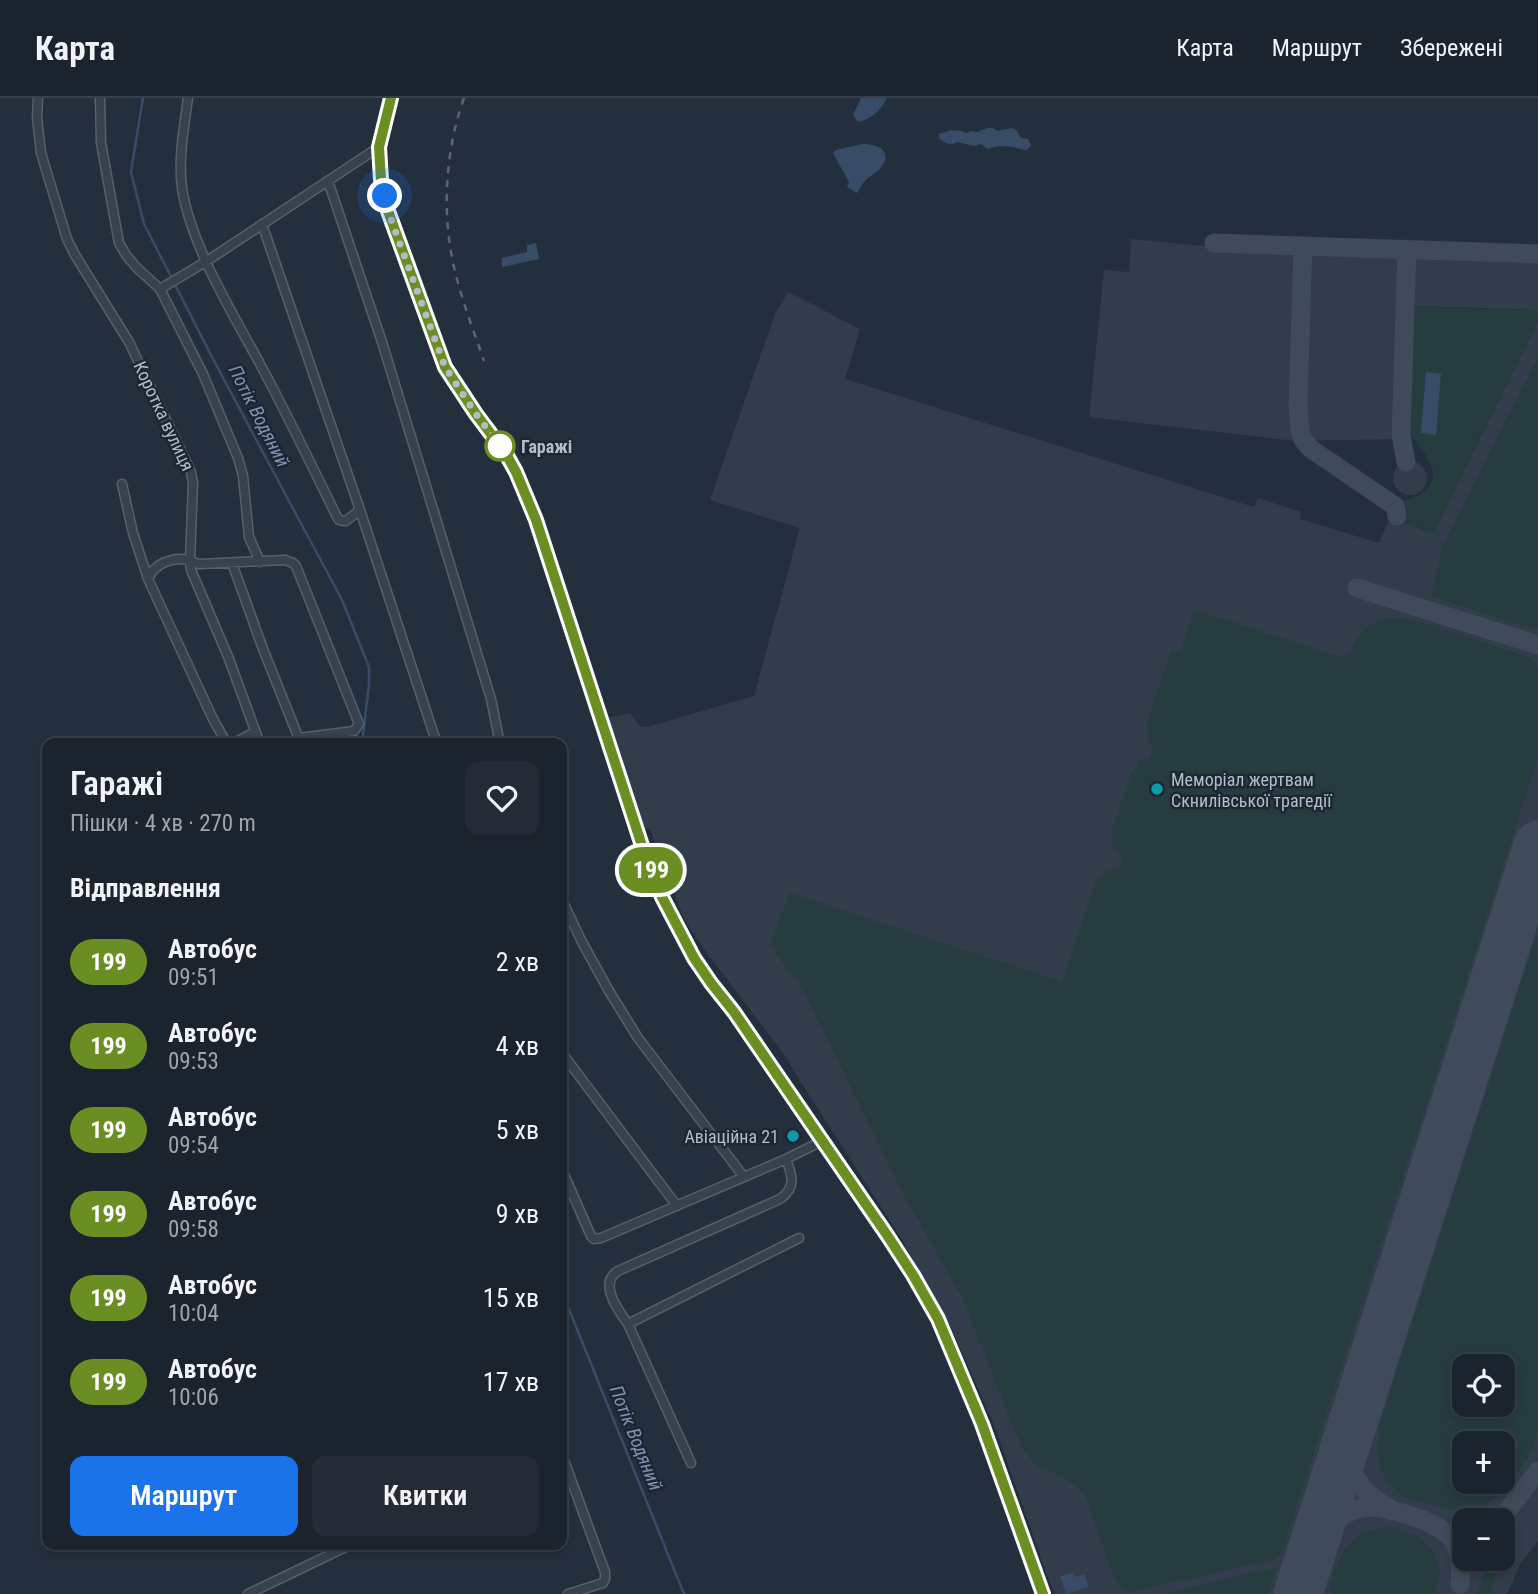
<!DOCTYPE html>
<html lang="uk">
<head>
<meta charset="utf-8">
<style>
  body { margin:0; font-family:"Roboto Condensed",sans-serif; background:#242b36; color:#f1f3f6; height:100vh; display:flex; flex-direction:column; font-size:26px; white-space:nowrap }
  * { box-sizing:border-box; margin:0 }
  p { font-size:23px; color:#a0a4aa }
  .icon { flex:none; width:38px; height:38px; fill:none; stroke:currentColor; stroke-width:2; stroke-linecap:round; stroke-linejoin:round }
  .map { position:relative; flex:1; overflow:hidden }
  .details { position:absolute; left:42px; top:640px; width:525px; height:812px; display:flex; flex-direction:column; background:#1b232e; border-radius:14px; box-shadow:0 4px 10px #0003,0 0 0 2px #39404a }
  .details>* { flex:none }
  .badge { padding:0 14px; border-radius:23px; font-size:24px; line-height:46px }
  .controls { position:absolute; left:1452px; top:1256px; display:grid; gap:14px }
  .controls a { display:grid; place-items:center; width:63px; height:63px; border-radius:14px; background:#1b232e; box-shadow:0 4px 10px #0003,0 0 0 2px #39404a; font-size:35px }
  .you { position:absolute; width:35px; height:35px; margin:-18px; border:5px solid #fff; border-radius:50%; background:#1a73e8; box-shadow:0 0 0 10px #1a73e833 }
  .map>.badge { position:absolute; translate:-50% -50%; box-shadow:0 0 0 4px #fff }
  h2 { padding:0 28px; font-size:26px; line-height:63px }
  .round { display:grid; place-items:center; flex:none; width:74px; height:74px; border-radius:14px; background:#242b36 }
  .headline { display:flex; align-items:center; justify-content:space-between; height:119px; padding:0 28px }
  h1 { font-size:33px; font-weight:600; line-height:52px }
  .primary-button { display:flex; gap:14px; margin-top:auto; padding:14px 28px }
  .primary-button a { flex:1; height:80px; border-radius:14px; background:#1a73e8; color:#fff; font-size:28px; font-weight:600; line-height:80px; text-align:center }
  .primary-button a+a { background:#242b36; color:#f1f3f6 }
  ul { padding:0; list-style:none }
  li { display:flex; align-items:center; gap:21px; height:84px; padding:0 28px }
  li div { flex:1 }
  li b { display:block; font-size:26px }
  li em { font-style:normal }
  li .badge { min-width:77px; font-weight:700; text-align:center }
  header { display:flex; align-items:center; gap:42px; box-sizing:border-box; height:98px; padding:0 35px; background:#1b232e; border-bottom:2px solid #39404a }
  header strong { font-size:33px }
  nav { display:flex; gap:38px; margin-inline-start:auto; font-size:24px }
  .map>svg:first-child { display:block }
  .airport { fill:#323c4b; fill-rule:evenodd }
  .green { fill:#263c3f; fill-rule:evenodd }
  .water { fill:#394c67 }
  .lines { fill:none; stroke-linecap:round; stroke-linejoin:round }
  .stream { stroke:#394c67; stroke-width:2.5 }
  .taxiway { stroke:#3f4a5a; stroke-width:19 }
  .runway { stroke:#3f4a5a; stroke-width:49 }
  .minor-casing { stroke:#565f6c; stroke-width:11 }
  .tertiary-casing { stroke:#565f6c; stroke-width:13 }
  .minor { stroke:#38414e; stroke-width:8 }
  .tertiary { stroke:#38414e; stroke-width:10 }
  .rail { stroke:#5a6575; stroke-width:2.5; stroke-dasharray:7 7; stroke-linecap:butt }
  .line-casing { stroke:#fff; stroke-width:16 }
  .line { stroke:#6b8e23; stroke-width:10 }
  .walk { stroke:#b4bcc9; stroke-width:7; stroke-dasharray:0 12.6 }
  .stop-dot { fill:#fff; stroke:#6b8e23; stroke-width:3.5 }
  .culture-dot { fill:#0f9aa8; stroke:#1d2633; stroke-width:2.5 }
  .labels { text-anchor:middle; dominant-baseline:central; stroke-width:5; stroke-linejoin:round; paint-order:stroke }
  .street-label { font-size:18px; fill:#b4bcc9; stroke:#1d2633 }
  .stop-label { font-size:18px; font-weight:bold; fill:#b4bcc9; stroke:#1d2633; text-anchor:start }
  .poi-label { font-size:18px; fill:#b4bcc9; stroke:#1d2633; text-anchor:start }
  .water-label { font-size:19px; font-style:italic; fill:#7c92b1; stroke:#1d2633 }
</style>
</head>
<body>
<header>
<strong>Карта</strong>
<nav><a>Карта</a><a>Маршрут</a><a>Збережені</a></nav>
</header>
<div class="map">
<svg width="1538" height="1496" viewBox="0 0 1538 1496">
  <rect width="100%" height="100%" fill="#242f3e"/>
  <path class="airport" d="M1131,141L1246,152L1400,160L1397,341L1295,343L1089,319L1104,172L1129,174Z
    M1415,159L1538,163V212L1414,208Z
    M788,194L860,231L845,281L1254,409L1258,400L1301,414L1300,421L1379,445L1390,420L1433,436L1538,223V1443L1520,1466L1507,1496H1055L1047,1477L994,1327L950,1227L901,1140L802,986L784,956L709,858L685,823L660,760L650,731L645,730L606,620L630,615L640,628L647,629L754,598L800,430L710,402L775,216ZM1465,1269H1503V1307H1465ZM1465,1346H1503V1384H1465ZM1465,1423H1503V1461H1465Z
    M1393 380a17 17 0 1 1 34 0a17 17 0 1 1-34 0Z"/>
  <path class="green" d="M1413,209L1538,212V223L1433,436L1399,423L1402,408L1400,404C1454,390 1431,360 1405,331L1410,213Z
    M1538,259V530L1537,531L1527,529L1431,498L1444,445Z
    M1194,512L1344,560C1351,555 1352,549 1356,542C1368,522 1391,518 1411,521L1522,557L1529,560L1538,568V659L1281,1456L1276,1461L1129,1494L1120,1490L1113,1477L1087,1401L1077,1388L1063,1379L1036,1367L1024,1352L1015,1333L962,1199L905,1099L805,896L770,846L790,795L1062,884L1098,778L1102,779L1104,773L1106,774L1107,772L1113,774L1114,770L1119,771L1122,759L1118,757L1119,753L1113,751L1114,749L1112,748L1113,746L1111,745L1113,736L1111,735L1132,673H1134L1139,662H1142V661L1148,662L1154,647L1148,644V642L1147,641L1148,635L1147,634L1148,629L1146,628L1172,551L1180,553Z
    M1538,837V1333C1536,1339 1534,1347 1531,1353C1524,1369 1497,1403 1481,1409C1465,1416 1451,1412 1434,1407C1424,1404 1413,1402 1403,1397C1381,1385 1374,1359 1380,1336L1378,1333L1536,839ZM1465,1269H1503V1307H1465ZM1465,1346H1503V1384H1465Z
    M1390,1429L1417,1437L1428,1447L1434,1456L1441,1475L1434,1496H1332L1330,1487L1334,1471L1337,1469C1346,1441 1362,1432 1390,1429Z
    M1495,1461H1499L1501,1464L1490,1496H1477L1484,1474Z
    M1269,1471H1277L1268,1496H1165Z"/>
  <path class="water" d="M861,0H887C879,14 873,20 858,24L853,17Z
    M987,30H993L997,33L1012,30L1017,33L1021,40L1028,41L1031,48L1026,52C1013,49 1001,45 988,51L981,46L974,48L957,44C952,48 943,45 939,40V36L951,32L954,33L958,32L966,35L972,33L977,34Z
    M863,46C873,46 891,50 884,65C880,73 869,78 863,85C861,88 859,92 857,95L847,89L849,84L833,55L836,52Z
    M536,145L539,161L502,169V160L527,154V147Z
    M1426,274L1441,276L1436,337L1421,335Z
    M1072,1475L1075,1479L1085,1476L1088,1489L1066,1496L1060,1478Z"/>
  <g class="lines">
    <path class="stream" d="M143,0L131,74L144,126L213,261L342,502L369,569V586L362,646
      M562,1194L684,1496"/>
    <path class="taxiway" d="M1214,145L1538,156
      M1303,148L1298,305L1300,333L1304,343L1311,351L1395,408L1397,418
      M1406,364L1401,337L1407,151
      M1357,490L1538,547
      M1514,823L1522,809L1538,795
      M1350,1335C1343,1369 1359,1394 1389,1410
      M1499,1423L1538,1373
      M1315,1443C1350,1404 1367,1403 1415,1419C1454,1433 1463,1446 1460,1487"/>
    <path class="runway" d="M1298,1496L1538,747"/>
    <g class="minor-casing">
      <path id="minor" d="M38,0L37,20L41,55L67,141L75,157L129,244L191,374L193,385L190,462L191,472L229,561L260,646
        M100,0L101,45L119,145L126,157L136,169L160,191L203,276L238,360L243,378L249,439L260,464
        M188,0C184,30 178,60 182,90C191,148 232,214 260,266C287,316 312,368 337,419L339,422L346,423L360,412
        M328,83L382,244L491,601L500,646
        M262,126L360,412L437,646
        M160,191L207,163L379,49
        M122,386L133,435L148,481L213,621L227,646
        M232,465L263,551L301,646
        M148,481C154,466 172,458 189,462C193,463 196,466 200,466L285,462L293,465L296,468L359,626L354,633L299,640
        M232,646L255,634
        M422,646L436,643
        M562,802L582,844L609,893L638,940L744,1079
        M562,955L677,1108
        M562,1072L591,1138L594,1141L601,1140L786,1061L822,1043
        M628,1226L799,1140
        M562,1357L605,1474V1481L603,1485L568,1496
        M691,1365L628,1226C618,1212 598,1185 618,1173L780,1101C797,1089 792,1077 786,1061
        M248,1496L350,1447"/>
    </g>
    <g class="tertiary-casing">
      <path id="tertiary" d="M391,0L379,49L381,82L388,113L445,269L476,316L506,356L516,374L536,422L638,736L662,798L694,860L711,885L734,914L788,994L887,1137L913,1177L938,1221L982,1326L1043,1496"/>
    </g>
    <use href="#minor" class="minor"/>
    <use href="#tertiary" class="tertiary"/>
    <path class="rail" d="M464,0C444,56 441,123 457,181C464,209 475,236 484,263"/>
  </g>
  <g class="lines">
    <g class="line-casing">
      <path id="line" d="M391,0L379,49L381,82L388,113L445,269L476,316L506,356L516,374L536,422L647,763L662,799L694,860L711,885L734,914L887,1137L913,1177L938,1221L982,1326L1043,1496"/>
    </g>
    <use href="#line" class="line"/>
    <path class="walk" d="M385,98L388,113L445,269L476,316L506,356L500,348"/>
  </g>
  <circle class="stop-dot" cx="500" cy="348" r="14"/>
  <g class="culture-dot">
    <circle cx="1157" cy="691" r="7"/>
    <circle cx="793" cy="1038" r="7"/>
  </g>
  <g class="labels">
    <g class="street-label">
      <text transform="translate(164 318) rotate(65)">Коротка вулиця</text>
    </g>
    <g class="stop-label">
      <text x="521" y="348">Гаражі</text>
    </g>
    <g class="poi-label">
      <text x="1171" y="681">Меморіал жертвам<tspan x="1171" dy="21">Скнилівської трагедії</tspan></text>
      <text x="779" y="1038" text-anchor="end">Авіаційна 21</text>
    </g>
    <g class="water-label">
      <text transform="translate(259 318) rotate(63)">Потік Водяний</text>
      <text transform="translate(636 1340) rotate(68)">Потік Водяний</text>
    </g>
  </g>
</svg>
<div class="controls">
<a><svg class="icon" aria-label="locate" viewBox="0 0 24 24"><circle cx="12" cy="12" r="6"/><path d="M12 2v4M12 18v4M2 12h4M18 12h4"/></svg></a>
<a>+</a>
<a>−</a>
</div>
<div class="you" style="left:385px;top:98px"></div>
<b class="badge" style="left:651px;top:772px;background:#6b8e23;color:#fff">199</b>
<section class="details">
<div class="headline"><div><h1>Гаражі</h1><p>Пішки · 4 хв · 270 m</p></div><a class="round"><svg class="icon" aria-label="heart" viewBox="0 0 24 24"><path d="M12 20l-8-8c-3-5 5-10 8-4 3-6 11-1 8 4z"/></svg></a></div>
<h2>Відправлення</h2>
<ul>
<li><span class="badge" style="background:#6b8e23;color:#fff">199</span><div><b>Автобус</b><p>09:51</p></div><em>2 хв</em></li>
<li><span class="badge" style="background:#6b8e23;color:#fff">199</span><div><b>Автобус</b><p>09:53</p></div><em>4 хв</em></li>
<li><span class="badge" style="background:#6b8e23;color:#fff">199</span><div><b>Автобус</b><p>09:54</p></div><em>5 хв</em></li>
<li><span class="badge" style="background:#6b8e23;color:#fff">199</span><div><b>Автобус</b><p>09:58</p></div><em>9 хв</em></li>
<li><span class="badge" style="background:#6b8e23;color:#fff">199</span><div><b>Автобус</b><p>10:04</p></div><em>15 хв</em></li>
<li><span class="badge" style="background:#6b8e23;color:#fff">199</span><div><b>Автобус</b><p>10:06</p></div><em>17 хв</em></li>
</ul>
<div class="primary-button"><a>Маршрут</a><a>Квитки</a></div>
</section>
</div>
</body>
</html>
